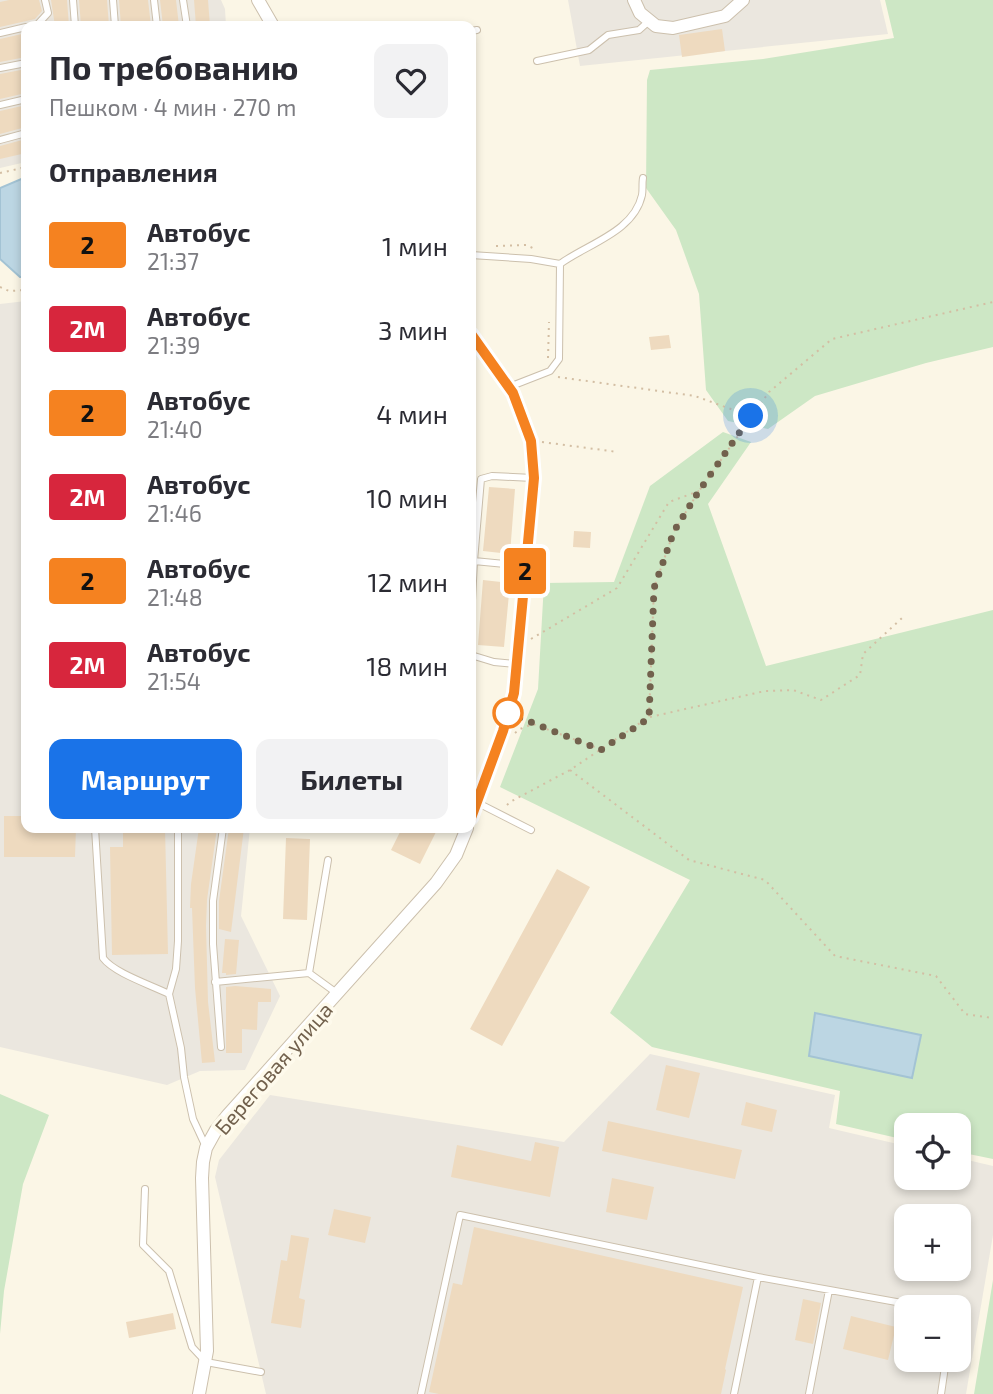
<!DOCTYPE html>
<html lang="ru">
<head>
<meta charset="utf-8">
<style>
  body { margin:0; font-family:"Exo 2",sans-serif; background:#f2f2f3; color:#2b2b33; height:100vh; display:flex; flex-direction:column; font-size:26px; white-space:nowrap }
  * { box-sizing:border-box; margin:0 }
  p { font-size:23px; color:#7c7c81 }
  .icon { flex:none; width:38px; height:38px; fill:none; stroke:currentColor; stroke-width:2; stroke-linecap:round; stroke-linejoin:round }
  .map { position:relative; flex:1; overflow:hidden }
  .details { position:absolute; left:21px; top:21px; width:455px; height:812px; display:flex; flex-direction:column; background:#fff; border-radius:14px; box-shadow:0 4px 10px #0003 }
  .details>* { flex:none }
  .badge { padding:0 14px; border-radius:5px; font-size:24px; line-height:46px }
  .controls { position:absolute; left:894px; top:1113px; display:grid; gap:14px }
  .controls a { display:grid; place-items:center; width:77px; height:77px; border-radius:14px; background:#fff; box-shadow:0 4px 10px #0003; font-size:35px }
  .you { position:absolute; width:35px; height:35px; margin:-18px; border:5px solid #fff; border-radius:50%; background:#1a73e8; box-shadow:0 0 0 10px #1a73e833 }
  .map>.badge { position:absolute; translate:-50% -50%; box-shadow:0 0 0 4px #fff }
  h2 { padding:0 28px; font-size:26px; line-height:63px }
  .round { display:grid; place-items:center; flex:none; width:74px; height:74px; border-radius:14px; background:#f2f2f3 }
  .headline { display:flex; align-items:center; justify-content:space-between; height:119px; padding:0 28px }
  h1 { font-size:33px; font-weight:700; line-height:52px }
  .primary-button { display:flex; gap:14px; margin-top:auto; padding:14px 28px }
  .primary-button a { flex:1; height:80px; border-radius:14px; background:#1a73e8; color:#fff; font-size:28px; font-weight:700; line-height:80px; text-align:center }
  .primary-button a+a { background:#f2f2f3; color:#2b2b33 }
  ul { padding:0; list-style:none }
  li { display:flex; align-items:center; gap:21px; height:84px; padding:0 28px }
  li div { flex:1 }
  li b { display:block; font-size:26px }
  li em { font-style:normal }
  li .badge { min-width:77px; font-weight:700; text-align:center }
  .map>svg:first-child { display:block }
  .industrial { fill:#ebe7df; fill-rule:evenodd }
  .green { fill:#cde7c5 }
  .water { fill:#bcd6e3; stroke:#a3c3d4; stroke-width:2 }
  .building { fill:#eedabf }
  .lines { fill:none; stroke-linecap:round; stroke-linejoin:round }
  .lane-casing { stroke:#ccc0ad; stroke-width:8 }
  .street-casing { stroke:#ccc0ad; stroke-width:14 }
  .path { stroke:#d3bea3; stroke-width:2; stroke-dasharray:2 5; stroke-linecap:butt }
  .lane { stroke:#fff; stroke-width:6 }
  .street { stroke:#fff; stroke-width:12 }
  .line-casing { stroke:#fff; stroke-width:16 }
  .line { stroke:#f58220; stroke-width:10 }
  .walk { stroke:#72614d; stroke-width:7; stroke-dasharray:0 12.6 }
  .stop-dot { fill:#fff; stroke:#f58220; stroke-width:3.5 }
  .labels { text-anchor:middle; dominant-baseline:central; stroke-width:7; stroke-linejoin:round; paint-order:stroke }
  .street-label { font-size:21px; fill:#72614d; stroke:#fefaec }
</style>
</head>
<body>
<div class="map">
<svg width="993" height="1394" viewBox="0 0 993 1394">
  <rect width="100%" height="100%" fill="#fbf6e6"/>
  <path class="industrial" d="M0,0H221L225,9L226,26H26V162L0,168Z
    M568,0H880L888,34L580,66Z
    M26,301V828H250L241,916L280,996L245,1070L200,1071L167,1085L0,1047V304Z
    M650,1054L835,1095L829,1128L906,1146V1178H959V1158L993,1166V1235L966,1394H266L215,1177L219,1160L270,1095L564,1142ZM906,1216H959V1269H906ZM906,1307H959V1360H906Z"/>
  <path class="green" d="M885,0H993V347L926,363L815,396L768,429L728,421L706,390L699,294L676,230L646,188L647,80L650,70L763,59L894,38Z
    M723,432L751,442L708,504L766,666L993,610V1159L959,1152V1125H906V1140L836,1124L840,1091L652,1047L610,1013L690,880L500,787L538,689L544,583L614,582L650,486Z
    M0,1094L49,1115L23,1184L4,1291L0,1334Z
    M993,1280V1394H974Z"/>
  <path class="water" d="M26,177V277H20L0,259V188Z
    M815,1013L921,1035L912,1078L809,1056Z"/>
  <path class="building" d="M9,0H39L42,11L35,19L0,27V2Z
    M51,0H67L69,26H55Z
    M79,0H107L109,26H81Z
    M119,0H148L151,26H121Z
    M160,0H176L179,26H163Z
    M194,0H208L210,26H196Z
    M722,29L725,51L682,57L679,35Z
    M26,33V57L0,62V39Z
    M26,69V93L0,99V74Z
    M26,105V127L0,134V111Z
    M26,139V153L0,159V146Z
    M669,335L671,348L651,350L649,337Z
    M489,487L515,489L510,554L483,551Z
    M574,531L591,532L590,548L573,547Z
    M483,580L510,583L504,647L478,645Z
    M4,816H26V828H76L75,857H4Z
    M123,828H165L168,954L112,955L110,847H123Z
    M199,828H217L207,900L206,926L208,1002L215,1062L202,1063L195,988L192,908H190L191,884Z
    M229,828H244L231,932L219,929V901Z
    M402,828H438L420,864L391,850Z
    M286,838L310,839L307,920L283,919Z
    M557,869L590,887L502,1046L470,1029Z
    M225,939L239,940L236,974L226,975V973H222Z
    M235,986L271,989V1002H258L257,1030L242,1029V1053H226V987Z
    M666,1065L700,1073L689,1118L656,1110Z
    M746,1102L777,1110L772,1132L741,1125Z
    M608,1121L742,1150L735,1179L602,1151Z
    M535,1142L559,1147L550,1197L451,1177L457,1145L531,1161Z
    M612,1178L654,1187L647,1220L606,1212Z
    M334,1209L371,1217L365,1243L328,1235Z
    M474,1227L743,1287L725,1369L726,1370L721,1394H439L429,1392L453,1283L462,1285Z
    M291,1235L309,1238L299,1298L305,1300L301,1328L271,1323L281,1260L287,1261Z
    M803,1299L821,1303L813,1344L795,1340Z
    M173,1313L176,1329L129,1338L126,1322Z
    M851,1316L896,1327L888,1360L843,1349Z"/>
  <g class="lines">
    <g class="lane-casing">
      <path id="lane" d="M73,0L75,26
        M113,0L115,26
        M154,0L157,26
        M183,0L187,26
        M32,26L37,25L48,13L45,0
        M471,31L477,30
        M0,33L26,27
        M537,61L589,50L608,35L639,30L649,21
        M0,68L26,63
        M0,105L26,99
        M0,140L26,133
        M471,255L531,259L560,264C587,244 634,232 642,195C643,190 642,183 643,178
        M509,387L550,371L559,359L560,264
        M471,560L474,561L481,479L492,476L533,478
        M471,620L474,561L526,566
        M471,655L494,662L517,664
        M476,802L531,830
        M95,828L103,958C114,973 151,985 169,994
        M178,828V941L176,969L169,994L181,1048L184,1077L193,1119L206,1147
        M309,973L328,860
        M215,982L309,973L338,994
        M221,1047L213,944V901L223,828
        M145,1189L143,1245L169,1271L192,1347L206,1362L261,1372
        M758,1277L924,1307
        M421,1394L460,1215L758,1277L734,1394
        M809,1394L829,1290
        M941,1394L946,1360"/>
    </g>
    <g class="street-casing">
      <path id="street" d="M258,0L273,26
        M634,0L640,13L656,26L673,28L725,16L743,0
        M471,334L513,393L531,441L534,478L514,693L503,731L471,818
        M199,1394L207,1351L202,1178L203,1162L206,1148L216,1130L227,1116L436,883L456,855L467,828"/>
    </g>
    <path class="path" d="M0,173L26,167
      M496,246L526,245L535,249
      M0,287L9,291L26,290
      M548,358L549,322
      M558,377L695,396L750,416
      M542,442L618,452
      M531,639L617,588L669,502L699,491
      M650,717L765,691L793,690L821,700L860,675L863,654L902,618
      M515,733L520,729L533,724L600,749
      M570,770L689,860L765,880L835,956L936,976L965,1014L993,1018
      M507,805L510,802L570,770L649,717L654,588L674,531L699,491L769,392L832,339L993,302"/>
    <use href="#lane" class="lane"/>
    <use href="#street" class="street"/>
  </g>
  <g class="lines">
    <g class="line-casing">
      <path id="line" d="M471,334L513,393L531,441L534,478L514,693L503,731L471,818"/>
    </g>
    <use href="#line" class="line"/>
    <path class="walk" d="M508,713L601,750L649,718L654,588L674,531L699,491L751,416"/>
  </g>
  <circle class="stop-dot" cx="508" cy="713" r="14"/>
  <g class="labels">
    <g class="street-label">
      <text transform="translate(273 1068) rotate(-49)">Береговая улица</text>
    </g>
  </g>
</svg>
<div class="controls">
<a><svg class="icon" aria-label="locate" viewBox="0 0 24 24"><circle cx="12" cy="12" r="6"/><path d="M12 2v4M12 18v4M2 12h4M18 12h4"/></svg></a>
<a>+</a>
<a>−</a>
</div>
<div class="you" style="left:751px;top:416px"></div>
<b class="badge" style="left:525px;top:571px;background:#f58220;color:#111">2</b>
<section class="details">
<div class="headline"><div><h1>По требованию</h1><p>Пешком · 4 мин · 270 m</p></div><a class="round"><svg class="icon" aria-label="heart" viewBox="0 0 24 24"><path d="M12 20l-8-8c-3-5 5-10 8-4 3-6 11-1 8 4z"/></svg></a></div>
<h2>Отправления</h2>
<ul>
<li><span class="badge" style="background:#f58220;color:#111">2</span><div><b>Автобус</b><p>21:37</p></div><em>1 мин</em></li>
<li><span class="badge" style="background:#d7263d;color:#fff">2М</span><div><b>Автобус</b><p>21:39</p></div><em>3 мин</em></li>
<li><span class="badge" style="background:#f58220;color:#111">2</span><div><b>Автобус</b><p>21:40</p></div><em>4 мин</em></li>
<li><span class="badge" style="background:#d7263d;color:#fff">2М</span><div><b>Автобус</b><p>21:46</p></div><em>10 мин</em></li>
<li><span class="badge" style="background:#f58220;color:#111">2</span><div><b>Автобус</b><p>21:48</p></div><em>12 мин</em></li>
<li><span class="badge" style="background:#d7263d;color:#fff">2М</span><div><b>Автобус</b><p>21:54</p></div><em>18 мин</em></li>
</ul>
<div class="primary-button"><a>Маршрут</a><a>Билеты</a></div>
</section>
</div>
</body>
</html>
